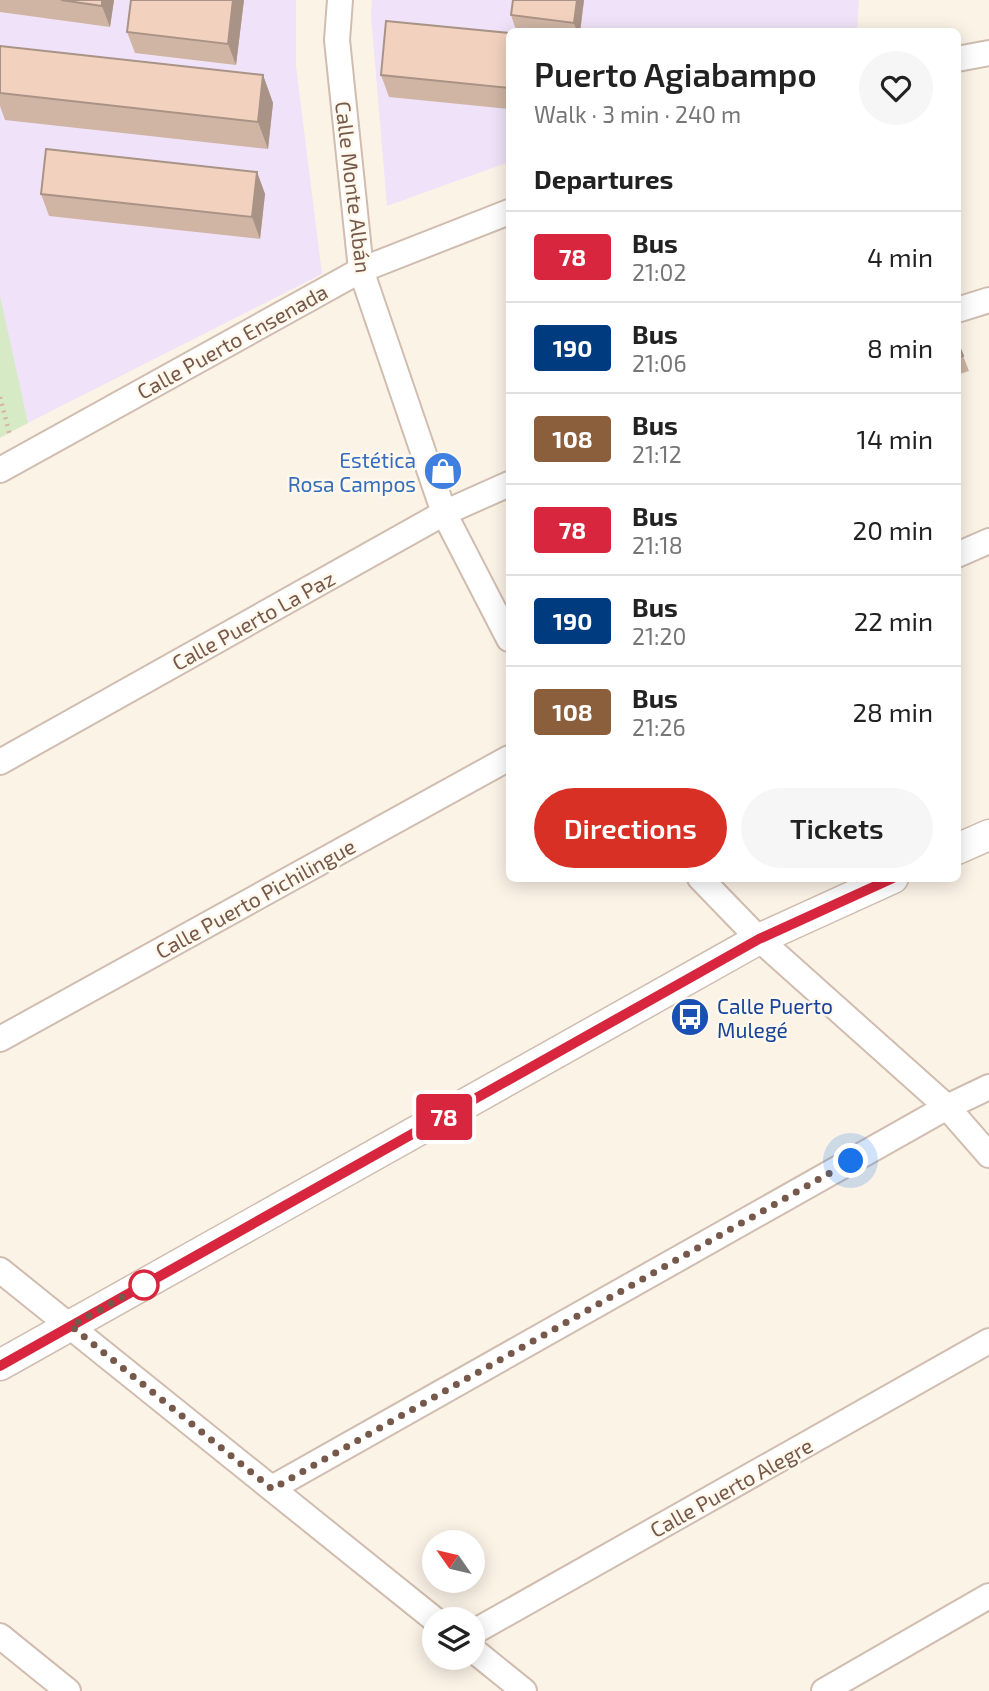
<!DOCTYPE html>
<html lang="en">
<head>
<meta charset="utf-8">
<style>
  body { margin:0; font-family:"Exo 2",sans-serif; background:#f6f6f6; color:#222; height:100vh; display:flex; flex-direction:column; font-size:26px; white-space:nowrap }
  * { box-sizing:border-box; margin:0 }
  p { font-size:23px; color:#767676 }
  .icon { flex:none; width:38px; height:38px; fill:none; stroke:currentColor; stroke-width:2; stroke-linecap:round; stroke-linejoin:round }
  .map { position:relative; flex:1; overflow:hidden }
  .sheet { position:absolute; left:506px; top:28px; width:455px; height:854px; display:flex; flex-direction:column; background:#fff; border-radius:10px; box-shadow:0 4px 18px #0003 }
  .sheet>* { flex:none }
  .badge { padding:0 14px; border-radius:5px; font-size:24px; line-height:46px }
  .needle { width:46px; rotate:304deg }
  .buttons { position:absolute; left:422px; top:1530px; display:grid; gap:14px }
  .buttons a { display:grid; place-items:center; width:63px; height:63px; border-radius:50%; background:#fff; box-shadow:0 4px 18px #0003; font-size:35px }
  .you { position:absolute; width:35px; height:35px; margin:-18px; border:5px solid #fff; border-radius:50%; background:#1a73e8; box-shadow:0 0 0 10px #1a73e833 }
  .map>.badge { position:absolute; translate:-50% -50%; box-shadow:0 0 0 4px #fff }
  h2 { padding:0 28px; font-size:26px; line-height:63px }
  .round { display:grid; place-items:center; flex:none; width:74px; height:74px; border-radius:37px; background:#f6f6f6 }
  .overview { display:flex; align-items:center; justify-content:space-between; height:119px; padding:0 28px }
  h1 { font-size:33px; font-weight:600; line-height:52px }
  .primary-button { display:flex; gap:14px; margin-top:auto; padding:14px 28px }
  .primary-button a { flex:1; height:80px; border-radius:42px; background:#d93025; color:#fff; font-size:28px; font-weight:600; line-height:80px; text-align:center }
  .primary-button a+a { background:#f6f6f6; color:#222 }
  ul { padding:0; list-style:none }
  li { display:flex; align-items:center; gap:21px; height:91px; padding:0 28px; border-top:2px solid #e0e0e0 }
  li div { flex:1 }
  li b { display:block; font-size:26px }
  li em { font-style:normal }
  li .badge { min-width:77px; font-weight:700; text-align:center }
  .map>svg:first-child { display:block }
  .education { fill:#f0e3f9 }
  .green { fill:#d5eac5 }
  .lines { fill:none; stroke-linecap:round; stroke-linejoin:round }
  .minor-casing { stroke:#d0bdaf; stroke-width:28 }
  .tertiary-casing { stroke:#d0bdaf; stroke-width:33 }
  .path { stroke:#d7b5a1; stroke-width:4.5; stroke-dasharray:2 5; stroke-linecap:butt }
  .minor { stroke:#fff; stroke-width:24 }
  .tertiary { stroke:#fff; stroke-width:30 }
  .wall { fill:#d0b5a4 }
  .shaded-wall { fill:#a99386 }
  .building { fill:#f2d2bf; stroke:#a99386; stroke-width:2 }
  .line-casing { stroke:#fff; stroke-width:16 }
  .line { stroke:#d7263d; stroke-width:10 }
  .walk { stroke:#76594b; stroke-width:7; stroke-dasharray:0 12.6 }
  .stop-dot { fill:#fff; stroke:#d7263d; stroke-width:3.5 }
  .labels { text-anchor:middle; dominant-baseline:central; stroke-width:5; stroke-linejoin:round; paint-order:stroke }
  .street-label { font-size:21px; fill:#76594b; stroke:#fff8ed }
  .shop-label { font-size:21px; fill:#366cbe; stroke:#fff8ed; text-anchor:end }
  .transit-label { font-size:21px; fill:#164399; stroke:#fff8ed; text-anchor:start }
</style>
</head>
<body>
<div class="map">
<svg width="989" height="1691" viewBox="0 0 989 1691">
  <rect width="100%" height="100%" fill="#fcf3e7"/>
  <path class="education" d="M0,0H296V66L322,274L28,423L0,305Z
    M372,0H859L857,31L509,32V162L387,206L371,16Z"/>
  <path class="green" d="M0,296L28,423L0,438Z"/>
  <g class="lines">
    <g class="minor-casing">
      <path id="minor" d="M340,0L337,40L361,270L444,513L509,639
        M957,59L989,53
        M957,310L989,300
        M0,470L361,270L509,212
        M957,555L989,541
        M0,762L444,513L509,484
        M700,878L759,939L947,1107L989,1155
        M0,1039L509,758
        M0,1270L434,1619
        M272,1488L947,1107L989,1087
        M472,1633L989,1341
        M0,1636L68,1691
        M472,1649L524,1691
        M824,1691L989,1596"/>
    </g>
    <g class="tertiary-casing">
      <path id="tertiary" d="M957,849L989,835
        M0,1365L759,939L893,878"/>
    </g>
    <path class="path" d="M0,397L10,436"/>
    <use href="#minor" class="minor"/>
    <use href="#tertiary" class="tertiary"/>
  </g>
  <path class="wall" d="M0,0H114L110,27L0,12Z
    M244,0L236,65L135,53L127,32Z
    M584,0L580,32H527L516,30L511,15Z
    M509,33V109L389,97L381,75Z
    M0,46L263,75L273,103L268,149L5,120L0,106Z
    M257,172L265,194L260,239L49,216L41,194Z
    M957,341L969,371L957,375Z"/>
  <path class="shaded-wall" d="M102,0H114L110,27L102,6Z
    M233,0H244L236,65L228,44Z
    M577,0H584L580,32H577L574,23Z
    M263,75L273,103L268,149L258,122Z
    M257,172L265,194L260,239L252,217Z"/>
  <path class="building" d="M61,0H102V6Z
    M131,0H233L228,44L127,32Z
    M513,0H577L574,23L511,15Z
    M386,21L509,33V88L381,75Z
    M0,46L263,75L258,122L0,93Z
    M46,149L257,172L252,217L41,194Z
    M957,341L963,356L957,358Z"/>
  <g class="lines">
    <g class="line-casing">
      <path id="line" d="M0,1366L759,939L893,878"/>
    </g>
    <use href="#line" class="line"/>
    <path class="walk" d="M144,1285L71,1326L272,1489L851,1161"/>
  </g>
  <defs>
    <g id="shop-disc" transform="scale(2.0125)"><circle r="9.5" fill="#3f7fe0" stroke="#fff8ed"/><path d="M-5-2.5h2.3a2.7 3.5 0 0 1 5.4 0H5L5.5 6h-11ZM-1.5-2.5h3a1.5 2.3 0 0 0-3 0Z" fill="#fff"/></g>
    <g id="bus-disc" transform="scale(2.0125)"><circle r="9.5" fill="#1a4fb4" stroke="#fff8ed"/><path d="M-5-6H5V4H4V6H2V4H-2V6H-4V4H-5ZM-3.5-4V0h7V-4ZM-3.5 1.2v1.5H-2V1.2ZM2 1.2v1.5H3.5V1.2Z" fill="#fff"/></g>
  </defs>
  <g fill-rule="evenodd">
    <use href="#shop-disc" x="443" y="471"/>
    <use href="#bus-disc" x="690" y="1017"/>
  </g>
  <circle class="stop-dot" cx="144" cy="1285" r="14"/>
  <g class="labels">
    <g class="street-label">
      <text transform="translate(354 187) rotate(83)">Calle Monte Albán</text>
      <text transform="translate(232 341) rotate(-29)">Calle Puerto Ensenada</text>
      <text transform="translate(253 620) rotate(-29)">Calle Puerto La Paz</text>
      <text transform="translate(255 898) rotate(-29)">Calle Puerto Pichilingue</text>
      <text transform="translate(731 1487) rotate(-29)">Calle Puerto Alegre</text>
    </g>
    <g class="shop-label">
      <text x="416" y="459">Estética<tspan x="416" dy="24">Rosa Campos</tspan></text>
    </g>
    <g class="transit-label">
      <text x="717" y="1005">Calle Puerto<tspan x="717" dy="24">Mulegé</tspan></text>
    </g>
  </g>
</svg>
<div class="buttons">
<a><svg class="needle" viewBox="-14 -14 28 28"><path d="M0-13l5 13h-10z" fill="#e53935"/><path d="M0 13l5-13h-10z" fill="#767676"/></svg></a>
<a><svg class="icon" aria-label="layers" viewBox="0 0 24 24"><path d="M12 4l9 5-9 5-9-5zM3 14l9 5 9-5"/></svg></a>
</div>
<div class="you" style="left:851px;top:1161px"></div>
<b class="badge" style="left:444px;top:1117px;background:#d7263d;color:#fff">78</b>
<section class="sheet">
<div class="overview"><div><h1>Puerto Agiabampo</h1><p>Walk · 3 min · 240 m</p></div><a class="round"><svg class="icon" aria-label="heart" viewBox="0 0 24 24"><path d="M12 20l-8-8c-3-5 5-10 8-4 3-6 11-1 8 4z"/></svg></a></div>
<h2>Departures</h2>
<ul>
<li><span class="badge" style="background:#d7263d;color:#fff">78</span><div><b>Bus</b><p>21:02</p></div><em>4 min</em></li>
<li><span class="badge" style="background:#003b80;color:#fff">190</span><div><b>Bus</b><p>21:06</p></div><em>8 min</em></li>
<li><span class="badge" style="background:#8b5e3c;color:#fff">108</span><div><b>Bus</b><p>21:12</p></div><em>14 min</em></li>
<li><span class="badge" style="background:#d7263d;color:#fff">78</span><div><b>Bus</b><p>21:18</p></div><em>20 min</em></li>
<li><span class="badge" style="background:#003b80;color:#fff">190</span><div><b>Bus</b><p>21:20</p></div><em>22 min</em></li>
<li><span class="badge" style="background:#8b5e3c;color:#fff">108</span><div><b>Bus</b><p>21:26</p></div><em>28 min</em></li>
</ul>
<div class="primary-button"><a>Directions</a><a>Tickets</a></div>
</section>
</div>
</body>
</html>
